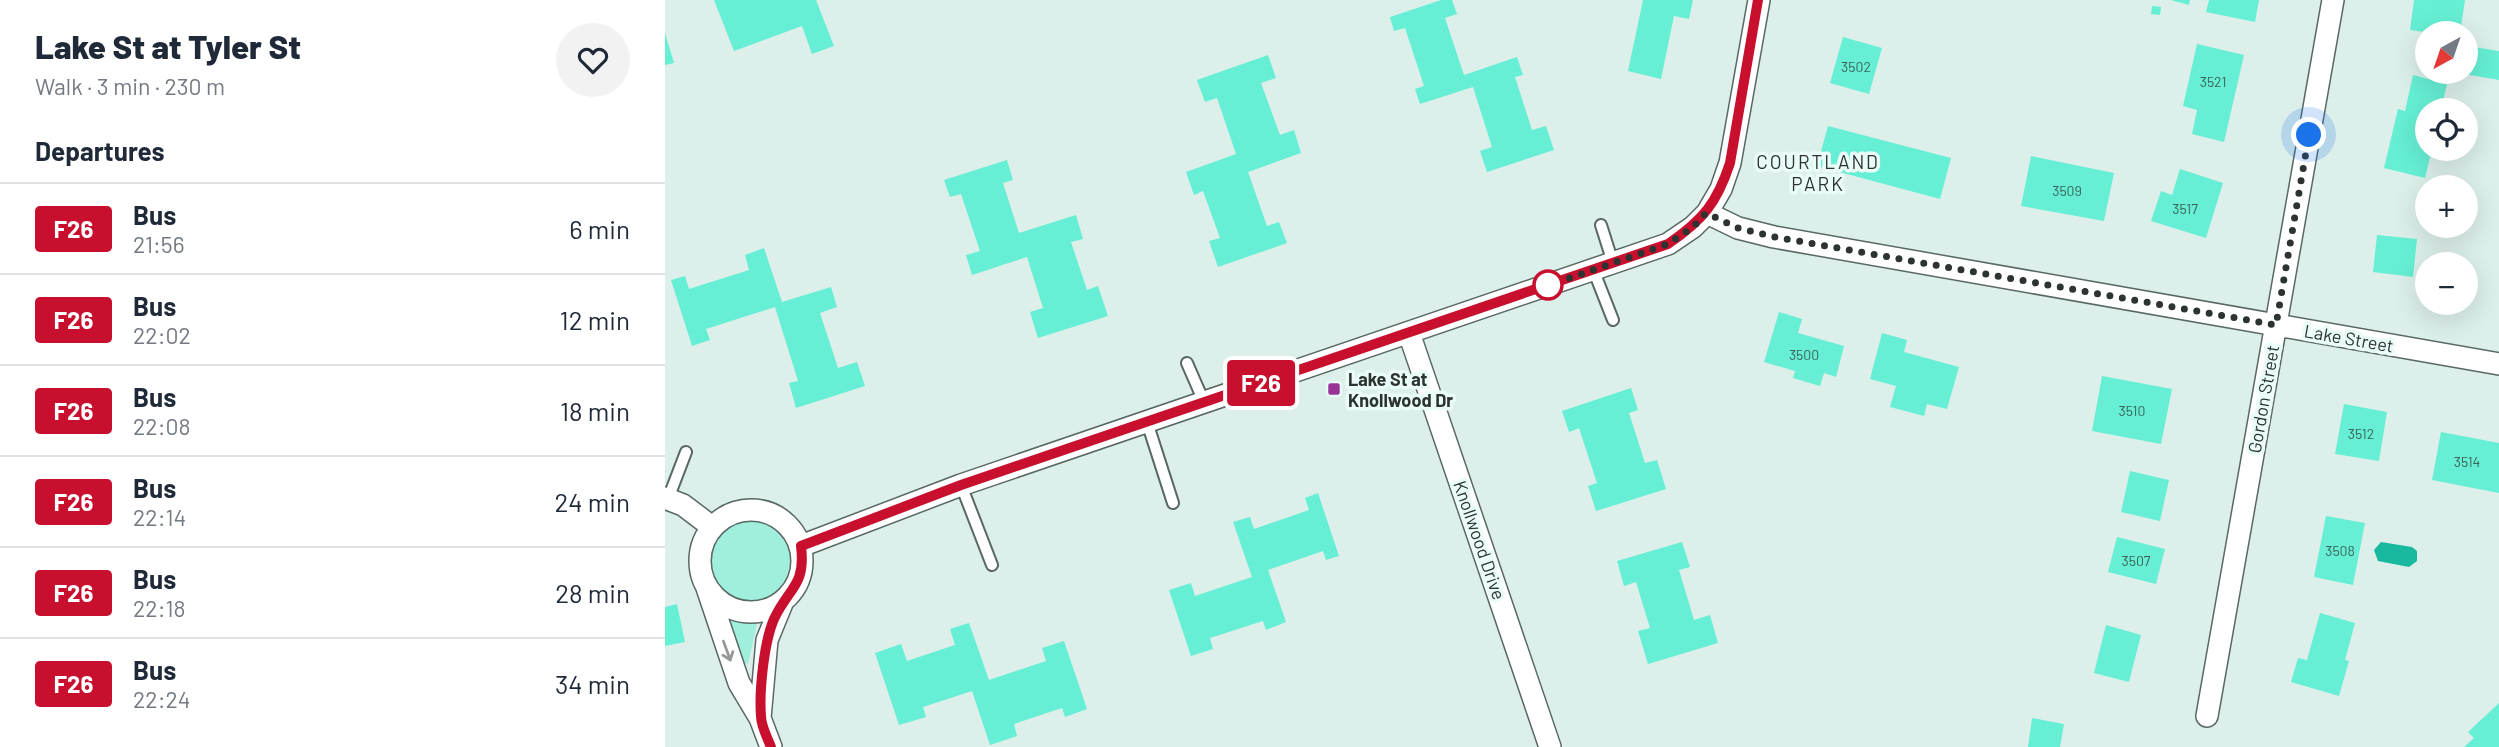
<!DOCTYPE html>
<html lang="en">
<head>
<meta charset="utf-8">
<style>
  body { margin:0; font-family:Barlow,sans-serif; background:#f2f2f3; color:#1f2937; height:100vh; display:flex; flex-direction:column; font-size:26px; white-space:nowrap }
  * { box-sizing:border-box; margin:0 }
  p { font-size:23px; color:#747a83 }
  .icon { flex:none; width:38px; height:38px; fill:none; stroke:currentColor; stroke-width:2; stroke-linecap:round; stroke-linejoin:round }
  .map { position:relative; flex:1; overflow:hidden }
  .drawer { display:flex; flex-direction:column; background:#fff; width:665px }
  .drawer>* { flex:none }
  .badge { padding:0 14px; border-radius:5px; font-size:24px; line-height:46px }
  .needle { width:46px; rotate:220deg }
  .buttons { position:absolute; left:1750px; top:21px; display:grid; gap:14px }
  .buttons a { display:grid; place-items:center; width:63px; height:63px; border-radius:50%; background:#fff; box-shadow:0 7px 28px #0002; font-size:35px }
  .you { position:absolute; width:35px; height:35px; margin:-18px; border:5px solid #fff; border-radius:50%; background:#1a73e8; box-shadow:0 0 0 10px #1a73e833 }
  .map>.badge { position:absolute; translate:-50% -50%; box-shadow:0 0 0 4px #fff }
  h2 { padding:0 35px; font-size:26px; line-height:63px }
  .round { display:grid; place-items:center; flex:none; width:74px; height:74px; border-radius:37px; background:#f2f2f3 }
  .summary { display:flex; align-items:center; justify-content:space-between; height:119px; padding:0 35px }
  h1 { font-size:33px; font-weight:800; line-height:52px }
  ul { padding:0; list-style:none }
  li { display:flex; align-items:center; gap:21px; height:91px; padding:0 35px; border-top:2px solid #e0e1e3 }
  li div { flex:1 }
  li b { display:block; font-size:26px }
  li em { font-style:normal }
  li .badge { min-width:77px; font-weight:700; text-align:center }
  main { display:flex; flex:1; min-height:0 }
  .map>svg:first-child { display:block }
  .green { fill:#a0eedc }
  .water { fill:#19b9a0 }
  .building { fill:#66efd4 }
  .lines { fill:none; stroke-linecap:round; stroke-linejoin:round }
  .lane-casing { stroke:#586864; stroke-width:14 }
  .street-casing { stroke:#586864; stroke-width:24 }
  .lane { stroke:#fff; stroke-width:10 }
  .street { stroke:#fff; stroke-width:21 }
  .oneway { stroke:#969998 }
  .line-casing { stroke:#fff; stroke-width:16 }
  .line { stroke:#c8102e; stroke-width:10 }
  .walk { stroke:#2c3331; stroke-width:7; stroke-dasharray:0 12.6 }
  .stop-dot { fill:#fff; stroke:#c8102e; stroke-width:3.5 }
  .poi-dot { fill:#993398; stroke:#e9fcf7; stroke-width:2.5 }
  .labels { text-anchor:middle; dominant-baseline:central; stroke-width:7; stroke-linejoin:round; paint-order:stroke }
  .number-label { font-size:14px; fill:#3a625a }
  .street-label { font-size:18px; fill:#2c3331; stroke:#e9fcf7 }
  .poi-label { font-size:18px; font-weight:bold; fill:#2c3331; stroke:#e9fcf7; text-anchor:start }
  .neighbourhood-label { font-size:19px; letter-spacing:2px; fill:#2c3331; stroke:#e9fcf7 }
</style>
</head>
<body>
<main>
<section class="drawer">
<div class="summary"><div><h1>Lake St at Tyler St</h1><p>Walk · 3 min · 230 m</p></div><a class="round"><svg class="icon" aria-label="heart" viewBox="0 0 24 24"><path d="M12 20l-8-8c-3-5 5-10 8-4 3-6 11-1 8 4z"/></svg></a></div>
<h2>Departures</h2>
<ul>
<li><span class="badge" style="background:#c8102e;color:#fff">F26</span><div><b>Bus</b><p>21:56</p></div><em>6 min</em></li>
<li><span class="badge" style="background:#c8102e;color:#fff">F26</span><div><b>Bus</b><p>22:02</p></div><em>12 min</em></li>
<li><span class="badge" style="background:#c8102e;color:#fff">F26</span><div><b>Bus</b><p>22:08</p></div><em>18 min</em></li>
<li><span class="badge" style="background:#c8102e;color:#fff">F26</span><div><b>Bus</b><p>22:14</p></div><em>24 min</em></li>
<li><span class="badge" style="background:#c8102e;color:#fff">F26</span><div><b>Bus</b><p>22:18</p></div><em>28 min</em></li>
<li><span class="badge" style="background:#c8102e;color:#fff">F26</span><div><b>Bus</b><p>22:24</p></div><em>34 min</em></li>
</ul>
</section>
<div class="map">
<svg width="1834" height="747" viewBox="0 0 1834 747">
  <rect width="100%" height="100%" fill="#dcefea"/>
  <path class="green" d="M45 561a40 40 0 1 1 80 0a40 40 0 1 1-80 0Z
    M66,621L92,624L83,664L77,662L65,624Z"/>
  <path class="water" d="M1716,542L1747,547L1752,551V561L1744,567L1713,561L1709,550Z"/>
  <path class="building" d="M49,0H151L169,46L147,54L137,26L69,51Z
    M776,0H787L792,14L780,18L799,75L852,57L858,75L850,77L867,130L881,126L889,150L822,172L815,151L827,147L808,87L755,104L750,89L759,86L740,28L729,31L725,17Z
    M978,0H1028L1024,19L1009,16L996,79L963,71Z
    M1506,0H1525L1524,5Z
    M1544,0H1594L1590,22L1541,12Z
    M1749,0H1800L1795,33H1767L1745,30Z
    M1487,6L1496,7L1495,15L1486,14Z
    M0,33L9,63L0,65Z
    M1178,37L1217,48L1204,94L1165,83Z
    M1532,44L1579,55L1559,142L1527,134L1532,110L1518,106Z
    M1803,46L1834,51V80L1799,74Z
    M603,55L611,78L596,83L615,135L629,130L636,153L583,172L602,226L614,222L622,243L553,267L544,241L555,238L538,191L529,195L521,172L571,154L552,98L540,102L532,80Z
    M1748,75L1782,84L1776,110H1762V149H1767L1760,178L1719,168L1733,109L1740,111Z
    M1163,126L1286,158L1275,199L1152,166Z
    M1366,156L1449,173L1439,221L1356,206Z
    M342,160L348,180L338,183L354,233L411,215L418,239L406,242L422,290L433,286L443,316L373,338L365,312L378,308L362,257L307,275L301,255L315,251L296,194L285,197L279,180Z
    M1515,169L1558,183L1541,238L1486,221L1496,191L1507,195Z
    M1712,235L1752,239L1748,277L1708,272Z
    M99,248L117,302L166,287L172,307L155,313L173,368L192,362L200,386L131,408L124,383L133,381L110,307L41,329L45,340L27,346L6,280L20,276L24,289L84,270L80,255Z
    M1114,312L1137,319L1133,333L1179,346L1171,377L1159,373L1155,386L1128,378L1130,371L1099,362Z
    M1217,333L1242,340L1239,352L1294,367L1282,409L1262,404L1259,416L1225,407L1231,386L1205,379Z
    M1437,376L1507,389L1496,444L1427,431Z
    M966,388L973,410L964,413L980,463L992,460L1001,489L931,511L923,486L932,483L914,428L904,432L897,411Z
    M1679,404L1722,412L1714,461L1670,454Z
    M1776,432L1834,443V493L1767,480Z
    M1465,471L1504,480L1495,521L1456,512Z
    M653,493L674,556L661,560L658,551L603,570L621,622L601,630L598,621L545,638L548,649L526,656L504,590L526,583L530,596L587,577L568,522L585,517L589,529L644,510L640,498Z
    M1661,516L1700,523L1688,585L1649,577Z
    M1452,537L1500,549L1491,584L1443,572Z
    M1017,542L1025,567L1014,570L1029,620L1045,615L1053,643L983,664L973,631L985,628L971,582L959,586L952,561Z
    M12,604L20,642L0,646V607Z
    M1655,613L1690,623L1680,660L1684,661L1674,696L1626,682L1633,658L1642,660Z
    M304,623L324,680L381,661L377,648L399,641L422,709L400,717L397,708L349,724L352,736L325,745L307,691L258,707L261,717L234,725L210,653L236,644L242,661L290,645L285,629Z
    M1441,625L1476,635L1464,682L1429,673Z
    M1834,703V747H1799L1809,738L1803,732Z
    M1367,718L1399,724L1395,747H1363Z"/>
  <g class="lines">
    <g class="lane-casing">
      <path id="lane" d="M936,225L948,263
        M928,269L948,320
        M522,363L539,402
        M482,422L508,503
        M296,485L327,565
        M3,499L21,452"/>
    </g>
    <g class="street-casing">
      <path id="street" d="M1042,213L1073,228L1109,237L1834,364
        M744,333L885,747
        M0,498L18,505L47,527
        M35 561a51 51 0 1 1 102 0a51 51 0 1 1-102 0Z
        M136,546L296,485L1003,244L1028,227L1042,213L1056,189L1065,163L1094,0
        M42,588L74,683L95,718L106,747
        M1542,716L1668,0
        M95,718L102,640L118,601"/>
    </g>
    <use href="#lane" class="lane"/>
    <use href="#street" class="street"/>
  </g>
  <defs><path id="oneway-shaft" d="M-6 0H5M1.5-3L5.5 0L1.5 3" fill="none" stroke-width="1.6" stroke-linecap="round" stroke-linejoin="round" transform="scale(1.75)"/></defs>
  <use class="oneway" href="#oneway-shaft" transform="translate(62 651) rotate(70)"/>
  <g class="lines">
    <g class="line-casing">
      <path id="line" d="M106,747C102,737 96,726 96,716C94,691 99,642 109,619C124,587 141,586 136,546L296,485L1003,244C1038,220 1052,203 1065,163L1093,0"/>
    </g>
    <use href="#line" class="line"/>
    <path class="walk" d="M883,285L876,288L1003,244L1028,227L1041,213L1073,228L1110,237L1611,325L1644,135"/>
  </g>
  <circle class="stop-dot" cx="883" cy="285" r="14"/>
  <rect class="poi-dot" x="662" y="382" width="14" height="14" rx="3.5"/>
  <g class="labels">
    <g class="number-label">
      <text x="1191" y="66">3502</text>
      <text x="1548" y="81">3521</text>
      <text x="1402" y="190">3509</text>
      <text x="1520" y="208">3517</text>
      <text x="1139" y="354">3500</text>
      <text x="1467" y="410">3510</text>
      <text x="1696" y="433">3512</text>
      <text x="1802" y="461">3514</text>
      <text x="1675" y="550">3508</text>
      <text x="1471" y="560">3507</text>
    </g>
    <g class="street-label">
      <text transform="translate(1684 338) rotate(10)">Lake Street</text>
      <text transform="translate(1598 399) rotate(-80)">Gordon Street</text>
      <text transform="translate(815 540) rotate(71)">Knollwood Drive</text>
    </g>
    <g class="poi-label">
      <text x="683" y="379">Lake St at<tspan x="683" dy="21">Knollwood Dr</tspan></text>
    </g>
    <g class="neighbourhood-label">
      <text x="1153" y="161">COURTLAND<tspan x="1153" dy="22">PARK</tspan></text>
    </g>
  </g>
</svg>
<div class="buttons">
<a><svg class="needle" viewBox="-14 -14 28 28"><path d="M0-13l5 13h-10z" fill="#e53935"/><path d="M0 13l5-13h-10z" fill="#747a83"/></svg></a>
<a><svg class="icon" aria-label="locate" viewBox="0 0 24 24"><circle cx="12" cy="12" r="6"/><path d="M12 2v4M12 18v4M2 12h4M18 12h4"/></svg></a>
<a>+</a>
<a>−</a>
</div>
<div class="you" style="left:1644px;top:135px"></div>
<b class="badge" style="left:596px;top:383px;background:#c8102e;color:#fff">F26</b>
</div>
</main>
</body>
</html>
